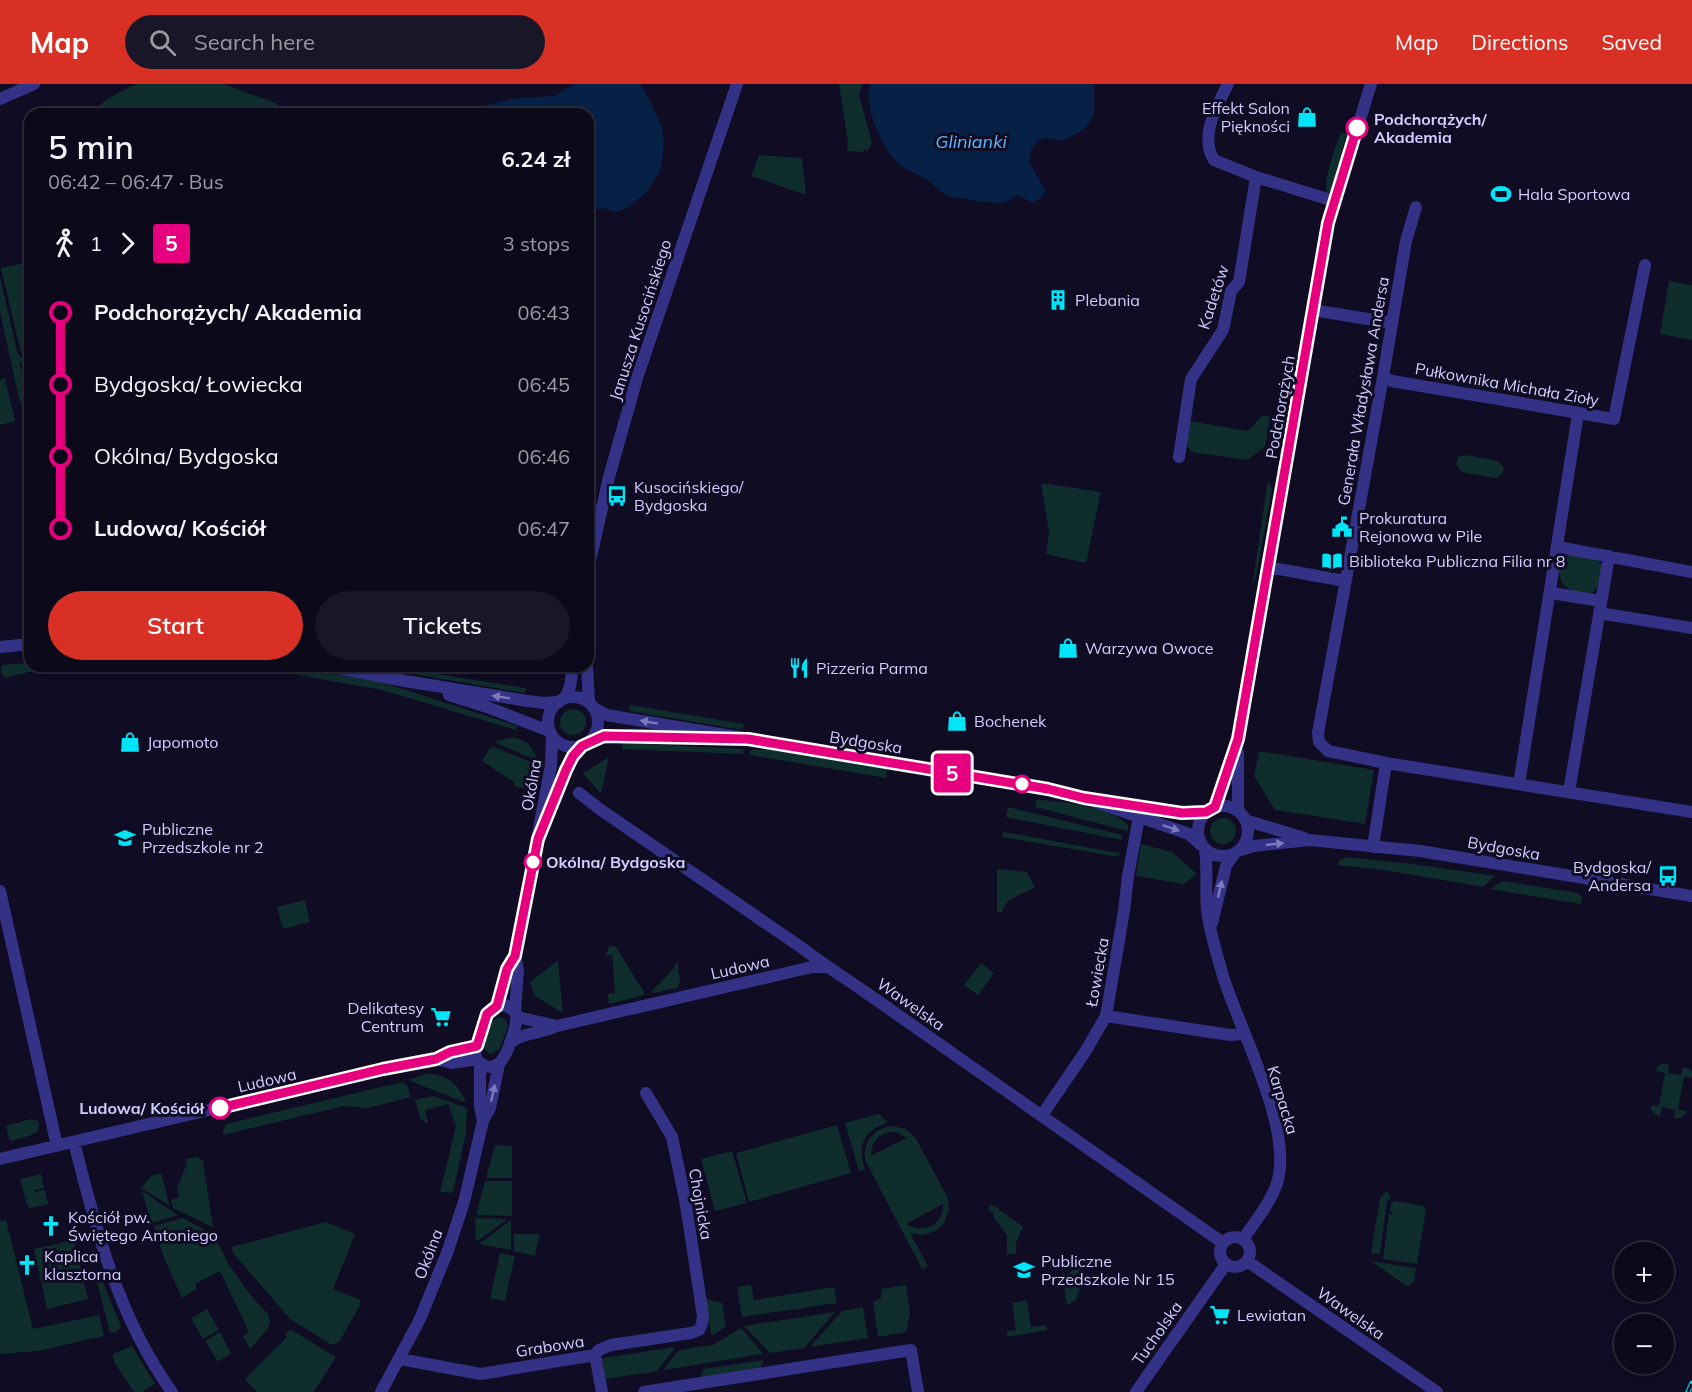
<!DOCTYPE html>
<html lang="en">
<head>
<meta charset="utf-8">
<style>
  body { margin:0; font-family:Mulish,sans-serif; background:#191727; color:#f1f3f6; height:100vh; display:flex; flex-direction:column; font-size:22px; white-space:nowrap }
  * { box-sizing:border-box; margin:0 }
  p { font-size:20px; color:#9a9aa2 }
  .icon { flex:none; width:33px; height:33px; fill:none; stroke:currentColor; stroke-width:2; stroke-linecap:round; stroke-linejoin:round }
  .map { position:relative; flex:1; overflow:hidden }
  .details { position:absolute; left:24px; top:24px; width:570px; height:564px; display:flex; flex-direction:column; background:#0b091a; border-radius:18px; box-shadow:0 2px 4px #0004,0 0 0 2px #2b2a39 }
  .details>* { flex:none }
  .badge { padding:0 12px; border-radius:4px; font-size:21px; line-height:39px }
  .controls { position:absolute; left:1614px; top:1158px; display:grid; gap:12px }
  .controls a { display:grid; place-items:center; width:60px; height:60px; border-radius:50%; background:#0b091a; box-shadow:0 2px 4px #0004,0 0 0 2px #2b2a39; font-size:30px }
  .map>.badge { position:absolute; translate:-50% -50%; box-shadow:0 0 0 3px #fff }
  .legs { display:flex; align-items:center; gap:9px; height:66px; padding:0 24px; font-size:20px }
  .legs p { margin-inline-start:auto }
  .head { display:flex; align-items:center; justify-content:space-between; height:102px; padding:0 24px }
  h1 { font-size:33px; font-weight:600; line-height:45px }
  .button { display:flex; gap:12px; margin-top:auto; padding:12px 24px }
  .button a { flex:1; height:69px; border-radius:36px; background:#d93025; color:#fff; font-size:24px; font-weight:600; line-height:69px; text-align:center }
  .button a+a { background:#191727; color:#f1f3f6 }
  ul { padding:0 24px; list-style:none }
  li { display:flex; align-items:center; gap:21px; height:72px; font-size:22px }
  li i { display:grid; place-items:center; width:9px; height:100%; margin:0 8px; background:currentColor }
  li i::after { content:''; width:15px; height:15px; margin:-8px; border:4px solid; border-radius:50%; background:#0b091a }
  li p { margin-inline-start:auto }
  li:first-child i { background:linear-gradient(#0000 50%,currentColor 0) }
  li:last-child i { background:linear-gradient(currentColor 50%,#0000 0) }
  header { display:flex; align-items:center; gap:36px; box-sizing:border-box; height:84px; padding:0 30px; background:#d93025; color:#fff }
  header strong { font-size:28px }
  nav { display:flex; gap:33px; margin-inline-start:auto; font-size:21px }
  .search { width:420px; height:54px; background:#191727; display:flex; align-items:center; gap:15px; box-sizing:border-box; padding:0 21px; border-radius:33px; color:#9a9aa2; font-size:22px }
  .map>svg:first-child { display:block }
  .green { fill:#0e2d2c; fill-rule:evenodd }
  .water { fill:#072046 }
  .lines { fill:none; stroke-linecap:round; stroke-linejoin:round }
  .minor { stroke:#343286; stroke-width:12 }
  .rail-casing { stroke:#00e4f8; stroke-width:5 }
  .rail { stroke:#0f0c23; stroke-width:3; stroke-dasharray:9; stroke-linecap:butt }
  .oneway { fill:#7b78bc }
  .line-1-casing { stroke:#fff; stroke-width:14 }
  .line-1 { stroke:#e6007e; stroke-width:9 }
  .stop-1-dot { fill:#fff; stroke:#e6007e; stroke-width:3 }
  .labels { text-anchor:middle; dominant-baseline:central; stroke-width:6; stroke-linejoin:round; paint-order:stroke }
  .poi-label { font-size:16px; fill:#d2cdff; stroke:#0f0c23; text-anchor:start }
  .stop-label { font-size:16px; font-weight:bold; fill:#d2cdff; stroke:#0f0c23; text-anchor:start }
  .street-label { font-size:16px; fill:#d2cdff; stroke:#0f0c23 }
  .water-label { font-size:18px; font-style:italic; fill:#5bb7ff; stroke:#0f0c23 }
</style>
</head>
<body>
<header>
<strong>Map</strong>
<div class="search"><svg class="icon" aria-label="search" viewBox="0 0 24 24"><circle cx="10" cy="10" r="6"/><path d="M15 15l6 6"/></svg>Search here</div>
<nav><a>Map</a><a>Directions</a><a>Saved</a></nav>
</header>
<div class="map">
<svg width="1692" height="1308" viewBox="0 0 1692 1308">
  <rect width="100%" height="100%" fill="#0f0c23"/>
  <path class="green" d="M137,0H224L275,19L294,30H90C103,16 120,7 137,0Z
    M839,0H863L859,10L872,59L868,66H864L863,68L847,67L848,59Z
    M1341,48L1347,50C1340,69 1339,89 1331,108L1327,109C1323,94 1336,63 1341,48Z
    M759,71L802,74L806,111L751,92Z
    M30,178V267L21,269L1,184Z
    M0,193L18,271L23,275L30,274V279H20L28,317L20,319L0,228Z
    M1669,197L1692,201V256L1660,250Z
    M5,294L15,337L0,341V296Z
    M1263,331L1271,332L1265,363L1247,376L1191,368L1186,360L1190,337L1248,347Z
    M1467,371L1498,377L1504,384C1503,389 1501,392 1496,394L1462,388L1456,381L1458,373Z
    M1268,396L1272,405L1256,493L1252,503Z
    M1041,399L1101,408L1086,479L1046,470L1049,448Z
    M1570,471C1577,471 1588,470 1594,473C1608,479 1603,504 1591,509C1587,511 1583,509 1577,508C1561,505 1556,491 1561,476Z
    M30,579V582H36L38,586L5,594L1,588L2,581Z
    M310,586L381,598L518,642L516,646L382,606L292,590Z
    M411,586L526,604L525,609L413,590Z
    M630,621L744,640L742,646L629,627Z
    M560 638a13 13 0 1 1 26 0a13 13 0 1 1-26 0Z
    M514,653L528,659L540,678L494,658Z
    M623,659L744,665L743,670L622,665Z
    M494,663L540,682L535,707L514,702V698L482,677L490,664Z
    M753,665L771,666L887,685L886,694L750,671V667Z
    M1259,667L1374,686L1365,740L1275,726L1254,692Z
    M609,673L601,710L583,689Z
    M1037,716C1060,717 1112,723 1128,741V747L1035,723Z
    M1008,723L1122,751V756L1006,733Z
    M1210 747a13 13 0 1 1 26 0a13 13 0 1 1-26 0Z
    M1003,748L1119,769V773L1002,753Z
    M1141,760L1172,768L1197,790L1184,800L1136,792Z
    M1347,773L1413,780L1495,792L1483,803L1383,786L1337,781L1340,776Z
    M1001,785L1027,788L1035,804C1023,810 1006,813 1002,828H997V786Z
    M1503,797L1577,809L1582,813L1581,820L1490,805Z
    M305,816L310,838L283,845L277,823Z
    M610,861L616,863L644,908V911L609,920L608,910L615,909L612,871L605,872Z
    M677,876L680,898L677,904L654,909L651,908L674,884Z
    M557,877H558L563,929L535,912L530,898Z
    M981,879L994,889L978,911L964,901Z
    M499,933L505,935L508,942L499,966L490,970L485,966L484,960L492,937Z
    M1663,980L1669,981L1668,989L1681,991L1683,983L1689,985L1692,988V994L1684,993L1678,1025L1686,1027V1029L1681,1034H1674L1675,1026L1662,1023L1660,1032C1654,1031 1650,1028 1651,1021L1659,1022L1665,989L1656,987C1657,983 1659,980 1663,980Z
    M425,990C445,989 460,1000 466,1019L408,996Z
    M402,998L407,1001L411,1013L368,1024L344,1022L222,1051L226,1040Z
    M434,1012L467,1024L466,1049L453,1108L451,1109L440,1108L456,1042L448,1020L425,1026L428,1038L425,1039L424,1036L421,1037L415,1016Z
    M879,1030L888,1038C863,1048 857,1060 865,1086L859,1087L845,1039Z
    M31,1035L36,1036L39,1039L38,1047L29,1052L10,1057L6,1042Z
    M837,1041L851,1089L749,1118L736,1069Z
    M893,1042L906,1045L915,1053L948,1114L949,1126L944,1139L936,1147L923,1151L910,1149L928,1182L922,1185L865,1076C863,1057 874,1044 893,1042ZM897,1048L907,1054L871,1072C871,1056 881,1047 897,1048ZM943,1120C944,1141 923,1151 906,1140Z
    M495,1061L512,1062V1094H486Z
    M732,1067L747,1119L715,1127L701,1075Z
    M197,1073L203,1077L213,1143L173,1124L171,1116L179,1113L177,1105L187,1079L186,1075Z
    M161,1089L170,1122L141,1104L151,1092Z
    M41,1090L44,1104L34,1106V1108L45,1106L48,1120L30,1124L27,1121L20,1095Z
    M485,1097H512V1132L476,1131Z
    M142,1107L178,1131L151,1139Z
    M1387,1107L1391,1114L1387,1117L1380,1170L1371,1169L1380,1114Z
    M1395,1117L1424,1122L1426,1125L1417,1180L1383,1175L1389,1130H1393L1390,1126L1391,1119Z
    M990,1121L996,1123L1023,1143L1016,1159V1170H1007V1151C1001,1146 1001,1140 994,1135V1129L988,1127Z
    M183,1134L214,1151L229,1181L252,1213L268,1230L270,1237L268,1245L250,1265L243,1252L249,1248L220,1187L195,1200L197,1205L182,1214L164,1174L154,1142Z
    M475,1134L508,1135L476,1158Z
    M6,1136L33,1245L99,1231L104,1252L38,1267L0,1270V1137Z
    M511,1136V1166L479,1160Z
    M326,1138L355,1150L333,1205L359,1215L361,1220L339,1258L332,1261L290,1235L234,1170L231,1163Z
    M514,1150H540L535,1172L514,1167Z
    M74,1156L88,1215L47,1225L34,1165Z
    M500,1169L515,1172L505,1217L490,1214Z
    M1371,1177L1416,1184L1414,1197L1408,1203Z
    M1079,1183L1081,1184V1201L1076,1216L1067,1221C1064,1200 1058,1193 1079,1183Z
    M97,1184L121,1242L118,1247L110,1249L95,1190Z
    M751,1201L754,1216L834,1203L837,1219L742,1233L737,1203Z
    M906,1201L910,1229L906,1248L878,1253L873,1218L881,1214L882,1205Z
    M704,1214L722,1219L726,1242L712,1252Z
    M1027,1216L1031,1243L1046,1241L1047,1246L1007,1253V1247L1016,1246L1012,1219Z
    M863,1223L868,1254L810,1263L842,1227Z
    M207,1225L219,1246L203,1255L191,1234Z
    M835,1228L804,1264L770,1269L744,1242Z
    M741,1244L763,1270L663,1286L679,1266L713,1261Z
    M290,1245L336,1273L314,1308H257L245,1295L287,1253L285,1250Z
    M220,1248L231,1269L218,1278L205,1257Z
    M132,1262L155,1300L142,1308H134L114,1278L113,1270Z
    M676,1263L657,1287L605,1295L602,1274Z
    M764,1276L761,1284L701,1293L703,1285Z"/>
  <path class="water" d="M574,0H640L648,13L662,43L664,59L661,85L647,108L626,125L616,128L602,124L593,127L588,133V30H450L511,15L554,12Z
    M870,0H1094V29L1090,38L1083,46L1062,57L1045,54L1038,57L1031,66L1029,78L1046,107L1041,114L1032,119C1009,104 1017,118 999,119C984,119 967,115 953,113C940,111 936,101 926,95C915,88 905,87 895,76C881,61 863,20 870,0Z"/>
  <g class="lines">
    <path class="minor" d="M1228,0C1217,22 1199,52 1214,76L1256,93L1334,117
      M0,15L34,0
      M1313,226L1392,239
      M1383,293L1392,297L1614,335L1645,181
      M1179,373L1191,295L1223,246L1231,207L1239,198L1256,93
      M1558,463L1692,488
      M1268,483L1345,497
      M588,486L609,393L637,294L737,0
      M1551,509L1601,517
      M1599,529L1692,544
      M0,563L30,560
      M328,582L405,597L528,617L544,619L559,618
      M587,582L589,618
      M449,611L487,623L549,647
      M548 638a25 25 0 1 1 50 0a25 25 0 1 1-50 0Z
      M565,614L570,603L573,582
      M594,624L607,631L624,634L1048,705L1084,714L1189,750L1200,760
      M589,658C623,645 668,653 705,654
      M1238,669V727
      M1386,679L1692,728
      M1519,700L1578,330
      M1569,708L1609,472
      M579,709L601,726L805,866C825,882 847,895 868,910L1223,1159
      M1114,719L1182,729L1206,728
      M1198 747a25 25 0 1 1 50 0a25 25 0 1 1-50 0Z
      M1215,723L1238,655L1328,139L1371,0
      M548,732C557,707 565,681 582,662
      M1245,736L1304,754
      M1373,763L1386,679L1328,667L1319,658L1318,649L1383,293L1406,157L1416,123
      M1205,766C1208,786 1205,806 1207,825C1209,847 1217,870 1223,892C1240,947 1292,1042 1278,1096C1272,1117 1255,1138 1243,1155
      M1241,766L1254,762L1309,756L1420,767L1692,812
      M0,807L57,1062
      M1212,839L1226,782L1234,770
      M515,872L518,886L515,927
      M505,921L512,925L516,929C518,940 507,975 497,981C487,987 474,978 475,966C476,962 478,957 480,953C483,942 484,931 493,923Z
      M497,922L507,885L515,872L551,681L552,652
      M1106,932L1230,951L1244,950
      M517,933L557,942
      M510,959C523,948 541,950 557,942L812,883H826
      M436,975L451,979L477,975
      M480,979V1023L483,1037
      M1042,1031L1085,968L1106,932L1124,827L1128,792L1139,733
      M74,1058C96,1146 118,1233 172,1308
      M0,1075L383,985L436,975L450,968L477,961
      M1220 1168a15 15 0 1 1 30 0a15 15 0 1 1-30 0Z
      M1247,1177L1437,1308
      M595,1271L602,1308
      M400,1275L481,1290L595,1271L599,1266L611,1261L691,1249L699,1246L702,1240L703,1232L685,1115L672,1053L646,1009
      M381,1308L420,1235L447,1169L464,1118L483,1037L490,1024L499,980
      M644,1308L911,1266L918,1308
      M1136,1308L1226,1180"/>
    <g class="rail-casing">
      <path id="rail" d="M1688,1308L1692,1299"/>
    </g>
    <use href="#rail" class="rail"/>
  </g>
  <defs><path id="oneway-solid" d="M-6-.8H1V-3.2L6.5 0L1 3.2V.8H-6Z" transform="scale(1.5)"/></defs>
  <g class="oneway">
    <use href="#oneway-solid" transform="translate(501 613) rotate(-171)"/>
    <use href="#oneway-solid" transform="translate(649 638) rotate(-170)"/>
    <use href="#oneway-solid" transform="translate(1171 744) rotate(19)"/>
    <use href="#oneway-solid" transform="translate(1275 760) rotate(-6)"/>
    <use href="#oneway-solid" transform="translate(1220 805) rotate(-77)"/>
    <use href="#oneway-solid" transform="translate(493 1009) rotate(-78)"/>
  </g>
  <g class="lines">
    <g class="line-1-casing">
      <path id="line-1" d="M220,1024L383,985L436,975L450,968L477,962L487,930L497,922L507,885L515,872L538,755L566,686L573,672L582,662L604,652L748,655L1048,705L1084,714L1182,729L1206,728L1215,723L1238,655L1328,139L1357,44"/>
    </g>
    <use href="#line-1" class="line-1"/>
  </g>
  <defs>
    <g id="shop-bare" transform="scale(1.62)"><path d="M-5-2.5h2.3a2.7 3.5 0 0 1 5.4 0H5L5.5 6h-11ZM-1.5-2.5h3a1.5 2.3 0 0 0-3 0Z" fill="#00e4f8" stroke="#0f0c23" stroke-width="2.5" paint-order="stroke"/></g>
    <g id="stadium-bare" transform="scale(1.62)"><path d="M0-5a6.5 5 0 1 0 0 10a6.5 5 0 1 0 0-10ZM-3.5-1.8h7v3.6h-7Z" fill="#00e4f8" stroke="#0f0c23" stroke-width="2.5" paint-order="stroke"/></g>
    <g id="building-bare" transform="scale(1.62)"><path d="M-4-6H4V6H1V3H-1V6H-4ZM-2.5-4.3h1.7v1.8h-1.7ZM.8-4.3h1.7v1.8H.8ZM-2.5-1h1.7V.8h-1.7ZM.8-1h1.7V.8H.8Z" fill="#00e4f8" stroke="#0f0c23" stroke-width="2.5" paint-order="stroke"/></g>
    <g id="bus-bare" transform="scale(1.62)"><path d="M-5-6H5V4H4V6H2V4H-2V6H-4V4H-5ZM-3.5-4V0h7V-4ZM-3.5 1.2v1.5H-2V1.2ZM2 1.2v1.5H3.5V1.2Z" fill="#00e4f8" stroke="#0f0c23" stroke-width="2.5" paint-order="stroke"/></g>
    <g id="civic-bare" transform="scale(1.62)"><path d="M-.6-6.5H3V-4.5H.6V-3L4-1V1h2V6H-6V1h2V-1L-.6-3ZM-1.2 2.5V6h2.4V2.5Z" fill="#00e4f8" stroke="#0f0c23" stroke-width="2.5" paint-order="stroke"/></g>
    <g id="library-bare" transform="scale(1.62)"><path d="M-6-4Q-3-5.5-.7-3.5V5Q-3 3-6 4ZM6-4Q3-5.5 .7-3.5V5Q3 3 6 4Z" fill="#00e4f8" stroke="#0f0c23" stroke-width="2.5" paint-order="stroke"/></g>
    <g id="restaurant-bare" transform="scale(1.62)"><path d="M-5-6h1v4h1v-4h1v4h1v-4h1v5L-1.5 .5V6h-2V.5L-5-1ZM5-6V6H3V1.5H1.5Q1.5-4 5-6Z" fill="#00e4f8" stroke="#0f0c23" stroke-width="2.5" paint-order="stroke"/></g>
    <g id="school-bare" transform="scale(1.62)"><path d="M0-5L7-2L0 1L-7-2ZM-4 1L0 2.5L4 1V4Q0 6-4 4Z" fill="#00e4f8" stroke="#0f0c23" stroke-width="2.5" paint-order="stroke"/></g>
    <g id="supermarket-bare" transform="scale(1.62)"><path d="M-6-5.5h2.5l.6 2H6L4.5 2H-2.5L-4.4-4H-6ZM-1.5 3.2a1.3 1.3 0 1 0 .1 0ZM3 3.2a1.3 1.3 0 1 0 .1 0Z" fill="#00e4f8" stroke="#0f0c23" stroke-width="2.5" paint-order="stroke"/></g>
    <g id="church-bare" transform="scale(1.62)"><path d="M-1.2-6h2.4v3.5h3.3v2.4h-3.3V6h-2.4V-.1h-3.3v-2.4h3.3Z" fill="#00e4f8" stroke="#0f0c23" stroke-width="2.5" paint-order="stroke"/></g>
  </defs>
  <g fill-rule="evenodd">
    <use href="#shop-bare" x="1307" y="33"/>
    <use href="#stadium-bare" x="1501" y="110"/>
    <use href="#building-bare" x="1058" y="216"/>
    <use href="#bus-bare" x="617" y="412"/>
    <use href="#civic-bare" x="1342" y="443"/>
    <use href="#library-bare" x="1332" y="477"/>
    <use href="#shop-bare" x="1068" y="564"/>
    <use href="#restaurant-bare" x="799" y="584"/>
    <use href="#shop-bare" x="957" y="637"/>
    <use href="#shop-bare" x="130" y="658"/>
    <use href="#school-bare" x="125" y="754"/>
    <use href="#bus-bare" x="1668" y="792"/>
    <use href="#supermarket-bare" x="441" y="933"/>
    <use href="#church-bare" x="51" y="1142"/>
    <use href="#church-bare" x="27" y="1181"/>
    <use href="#school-bare" x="1024" y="1186"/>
    <use href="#supermarket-bare" x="1220" y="1231"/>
  </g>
  <g class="stop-1-dot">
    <circle cx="1357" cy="44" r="10"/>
    <circle cx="1022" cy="700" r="8"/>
    <circle cx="533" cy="778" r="8"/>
    <circle cx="220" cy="1024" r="10"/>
  </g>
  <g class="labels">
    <g class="poi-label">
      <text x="1290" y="24" text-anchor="end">Effekt Salon<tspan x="1290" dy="18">Piękności</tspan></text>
      <text x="1518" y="110">Hala Sportowa</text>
      <text x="1075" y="216">Plebania</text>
      <text x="634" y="403">Kusocińskiego/<tspan x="634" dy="18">Bydgoska</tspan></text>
      <text x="1359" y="434">Prokuratura<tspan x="1359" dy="18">Rejonowa w Pile</tspan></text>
      <text x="1349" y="477">Biblioteka Publiczna Filia nr 8</text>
      <text x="1085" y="564">Warzywa Owoce</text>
      <text x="816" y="584">Pizzeria Parma</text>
      <text x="974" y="637">Bochenek</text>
      <text x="147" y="658">Japomoto</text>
      <text x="142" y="745">Publiczne<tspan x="142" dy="18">Przedszkole nr 2</tspan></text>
      <text x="1651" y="783" text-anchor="end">Bydgoska/<tspan x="1651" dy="18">Andersa</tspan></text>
      <text x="424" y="924" text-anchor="end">Delikatesy<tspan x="424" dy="18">Centrum</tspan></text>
      <text x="68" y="1133">Kościół pw.<tspan x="68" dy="18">Świętego Antoniego</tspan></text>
      <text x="44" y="1172">Kaplica<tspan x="44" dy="18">klasztorna</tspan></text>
      <text x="1041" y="1177">Publiczne<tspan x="1041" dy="18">Przedszkole Nr 15</tspan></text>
      <text x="1237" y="1231">Lewiatan</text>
    </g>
    <g class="stop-label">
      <text x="1374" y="35">Podchorążych/<tspan x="1374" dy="18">Akademia</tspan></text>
      <text x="546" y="778">Okólna/ Bydgoska</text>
      <text x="204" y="1024" text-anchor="end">Ludowa/ Kościół</text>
    </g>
    <g class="street-label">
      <text transform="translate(1213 213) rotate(-72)">Kadetów</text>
      <text transform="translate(640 236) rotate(-72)">Janusza Kusocińskiego</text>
      <text transform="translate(1507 300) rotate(10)">Pułkownika Michała Zioły</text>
      <text transform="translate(1363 307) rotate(-80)">Generała Władysława Andersa</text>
      <text transform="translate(1280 323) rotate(-80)">Podchorążych</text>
      <text transform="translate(866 658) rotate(9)">Bydgoska</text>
      <text transform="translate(531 701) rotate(-80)">Okólna</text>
      <text transform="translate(1504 764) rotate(10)">Bydgoska</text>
      <text transform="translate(740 883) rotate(-13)">Ludowa</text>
      <text transform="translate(1097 888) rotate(-80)">Łowiecka</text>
      <text transform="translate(911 920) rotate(35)">Wawelska</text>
      <text transform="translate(267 996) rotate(-13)">Ludowa</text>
      <text transform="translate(1283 1016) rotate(73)">Karpacka</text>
      <text transform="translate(701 1120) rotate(80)">Chojnicka</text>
      <text transform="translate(428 1170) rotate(-69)">Okólna</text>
      <text transform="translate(1351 1229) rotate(35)">Wawelska</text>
      <text transform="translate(1157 1249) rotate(-55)">Tucholska</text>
      <text transform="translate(550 1262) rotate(-9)">Grabowa</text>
    </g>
    <g class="water-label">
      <text x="971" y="57">Glinianki</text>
    </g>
  </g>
</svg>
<div class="controls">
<a>+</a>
<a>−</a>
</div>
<b class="badge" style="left:952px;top:689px;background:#e6007e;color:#fff">5</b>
<section class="details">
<div class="head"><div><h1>5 min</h1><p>06:42 – 06:47 · Bus</p></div><b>6.24 zł</b></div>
<div class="legs"><svg class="icon" aria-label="walk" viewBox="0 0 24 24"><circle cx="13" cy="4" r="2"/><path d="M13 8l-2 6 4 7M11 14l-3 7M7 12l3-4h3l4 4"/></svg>1<svg class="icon" aria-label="forward" viewBox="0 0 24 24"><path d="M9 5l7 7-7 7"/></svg><b class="badge" style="background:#e6007e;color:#fff">5</b><p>3 stops</p></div>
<ul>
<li><i style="color:#e6007e"></i><b>Podchorążych/ Akademia</b><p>06:43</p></li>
<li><i style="color:#e6007e"></i><span>Bydgoska/ Łowiecka</span><p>06:45</p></li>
<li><i style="color:#e6007e"></i><span>Okólna/ Bydgoska</span><p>06:46</p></li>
<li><i style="color:#e6007e"></i><b>Ludowa/ Kościół</b><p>06:47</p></li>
</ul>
<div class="button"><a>Start</a><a>Tickets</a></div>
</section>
</div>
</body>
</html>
